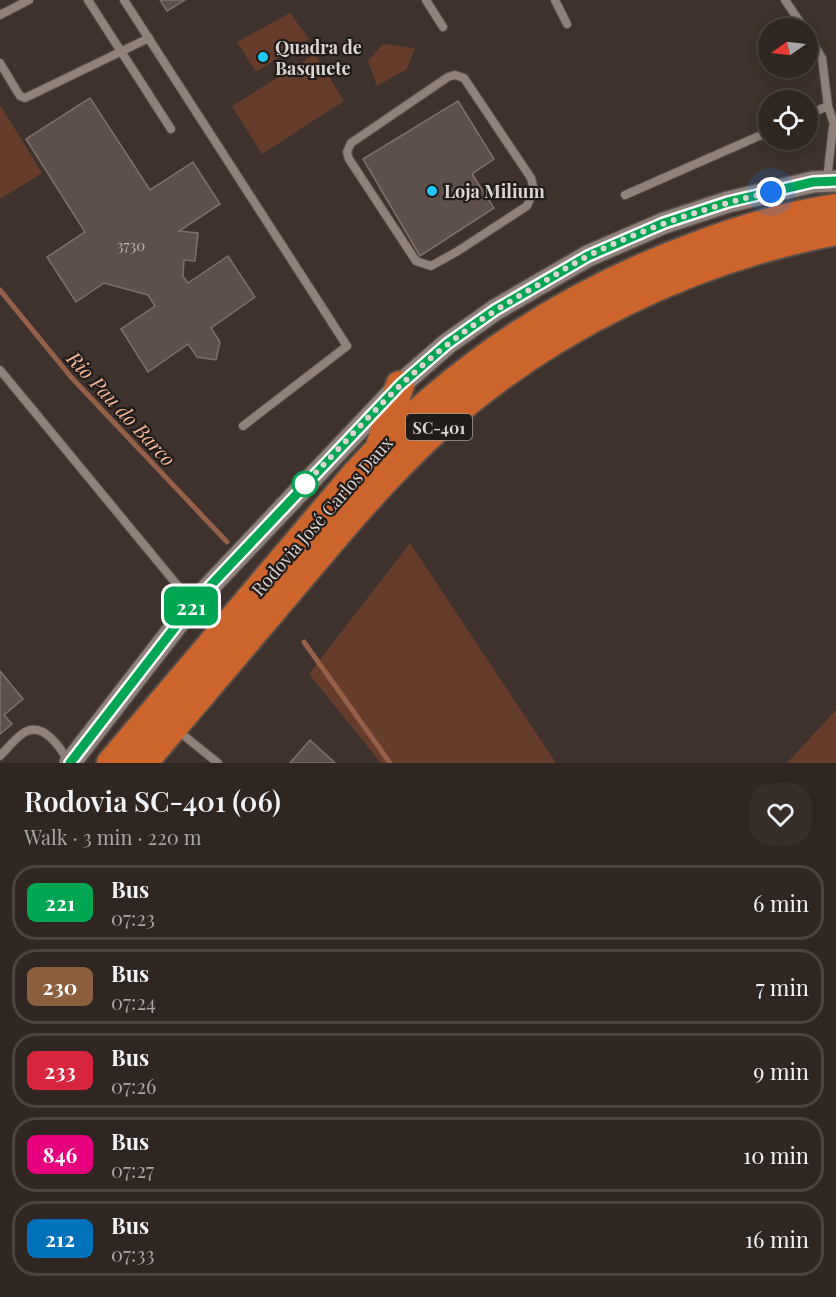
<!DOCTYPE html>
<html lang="en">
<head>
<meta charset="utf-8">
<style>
  body { margin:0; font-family:"Playfair Display",serif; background:#372e2a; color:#f1f3f6; height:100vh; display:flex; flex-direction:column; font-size:22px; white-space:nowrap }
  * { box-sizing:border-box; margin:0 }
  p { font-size:20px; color:#a7a5a5 }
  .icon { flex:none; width:33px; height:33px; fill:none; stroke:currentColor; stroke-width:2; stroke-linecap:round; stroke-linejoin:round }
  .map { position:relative; height:763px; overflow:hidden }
  .drawer { display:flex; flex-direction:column; background:#2f2621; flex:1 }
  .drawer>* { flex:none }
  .badge { padding:0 12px; border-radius:9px; font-size:21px; line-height:39px }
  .needle { width:39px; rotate:256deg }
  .fabs { position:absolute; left:758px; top:18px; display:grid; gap:12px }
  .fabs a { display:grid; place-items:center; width:60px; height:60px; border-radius:50%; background:#2f2621; box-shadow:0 3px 15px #0003,0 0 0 2px #4a433f; font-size:30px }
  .you { position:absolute; width:30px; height:30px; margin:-15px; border:4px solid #fff; border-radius:50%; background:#1a73e8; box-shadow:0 0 0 9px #1a73e833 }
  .map>.badge { position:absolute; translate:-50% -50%; box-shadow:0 0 0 3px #fff }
  .round { display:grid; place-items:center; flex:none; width:63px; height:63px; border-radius:24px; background:#372e2a }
  .headline { display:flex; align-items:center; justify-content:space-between; height:102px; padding:0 24px }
  h1 { font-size:28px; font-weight:600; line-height:45px }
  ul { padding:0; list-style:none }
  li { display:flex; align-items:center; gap:18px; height:75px; margin:0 12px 9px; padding:0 12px; border:3px solid #4a433f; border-radius:24px }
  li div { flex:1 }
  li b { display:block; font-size:22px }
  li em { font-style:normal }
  li .badge { min-width:66px; font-weight:700; text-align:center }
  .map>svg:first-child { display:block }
  .green { fill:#653d2a }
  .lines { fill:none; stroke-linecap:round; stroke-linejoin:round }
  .stream { stroke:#946048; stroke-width:5 }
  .building { fill:#5d4f49; stroke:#7f706a; stroke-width:1.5 }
  .lane-casing { stroke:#584e49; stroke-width:10 }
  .secondary-casing { stroke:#584e49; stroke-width:24 }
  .highway-casing { stroke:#584e49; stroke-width:32 }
  .lane { stroke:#90827b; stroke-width:8 }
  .secondary { stroke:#90827b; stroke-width:21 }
  .highway { stroke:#cc642c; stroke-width:28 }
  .line-casing { stroke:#fff; stroke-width:14 }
  .line { stroke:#00a651; stroke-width:9 }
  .walk { stroke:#dcd4d0; stroke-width:6; stroke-dasharray:0 10.8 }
  .poi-dot { fill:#20c9fd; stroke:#211b19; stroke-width:2 }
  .stop-dot { fill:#fff; stroke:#00a651; stroke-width:3 }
  .labels { text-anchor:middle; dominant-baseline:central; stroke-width:4.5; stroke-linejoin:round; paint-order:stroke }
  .number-label { font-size:15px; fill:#bcb3ae }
  .shield { fill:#211b19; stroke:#a49c99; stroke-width:1.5 }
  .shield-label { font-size:16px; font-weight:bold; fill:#dcd4d0 }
  .poi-label { font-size:18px; font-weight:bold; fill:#dcd4d0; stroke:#211b19; text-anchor:start }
  .street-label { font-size:18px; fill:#dcd4d0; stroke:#211b19 }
  .water-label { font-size:20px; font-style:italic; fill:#f7b799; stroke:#211b19 }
</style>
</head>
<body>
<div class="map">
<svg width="836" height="763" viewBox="0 0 836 763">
  <rect width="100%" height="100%" fill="#3f322c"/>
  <path class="green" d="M290,13L309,39L256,72L237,42Z
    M383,44L415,48L407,69L377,86L368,61Z
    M315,54L344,101L262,154L232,106Z
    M0,105L42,173L0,199Z
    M410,543L556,763H381L309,674Z
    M836,710V763H787Z"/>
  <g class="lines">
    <path class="stream" d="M0,290L71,377L227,542
      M304,642L390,763"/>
  </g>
  <path class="building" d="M160,0H185L167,11Z
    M90,98L150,190L193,162L220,204L179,231L198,233L195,261L184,260L183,276L188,283L228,256L255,297L211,328L220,342L216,360L197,357L188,344L148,372L121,329L155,306L148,295L104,283L76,302L47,257L85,232L26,139Z
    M458,101L494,159L472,174L494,208L420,256L363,159Z
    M0,671L23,699L4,715L12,724L0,734Z
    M310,740L335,763H290Z"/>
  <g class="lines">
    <g class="lane-casing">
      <path id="lane" d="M88,0L171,129
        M124,0L347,346L243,426
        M426,0L443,27
        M555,0L567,24
        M785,0L804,28
        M0,15L29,0
        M807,33L822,58L828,106L836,131
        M0,63L20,96L25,98L149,38
        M455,75L464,78L531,178L534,190L527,206L458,251L431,266L416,261L349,159L347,152L351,143L448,77Z
        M807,115L828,106
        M827,179L833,127
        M625,195L768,132
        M0,370L192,603
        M177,730L218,763
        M0,756C7,749 16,737 25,732C44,721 62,750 69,763"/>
    </g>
    <g class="secondary-casing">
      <path id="secondary" d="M70,763L193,604L400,385L447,344L495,310L588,256L664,223L728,202L813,182L836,181"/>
    </g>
    <g class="highway-casing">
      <path id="highway" d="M380,446L400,385
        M111,763L355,475C449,371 560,297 691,248C738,230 787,215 836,208
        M143,763C193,704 243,645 292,587C338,532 383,478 435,430C545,329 690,259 836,231"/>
    </g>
    <use href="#lane" class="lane"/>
    <use href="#secondary" class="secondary"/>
    <use href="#highway" class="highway"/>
  </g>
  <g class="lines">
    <g class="line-casing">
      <path id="line" d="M70,763L193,604L400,385L447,344L495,310L588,256L664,223L728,202L813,182L836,181"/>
    </g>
    <use href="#line" class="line"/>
    <path class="walk" d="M305,484L303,486C350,438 394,386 447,345C475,322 507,303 538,285C557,274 575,262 594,253C650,226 710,206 771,192"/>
  </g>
  <g class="poi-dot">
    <circle cx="263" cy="57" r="6"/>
    <circle cx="432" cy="191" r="6"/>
  </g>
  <circle class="stop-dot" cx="305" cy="484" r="12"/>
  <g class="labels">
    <g class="number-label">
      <text x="131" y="245">3730</text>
    </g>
    <rect class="shield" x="406" y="414" width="66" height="26" rx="4.5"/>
    <g class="shield-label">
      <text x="439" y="427">SC-401</text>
    </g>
    <g class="poi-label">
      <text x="275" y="47">Quadra de<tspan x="275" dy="21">Basquete</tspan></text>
      <text x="444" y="191">Loja Milium</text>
    </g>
    <g class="street-label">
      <text transform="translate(322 516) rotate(-49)">Rodovia José Carlos Daux</text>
    </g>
    <g class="water-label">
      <text transform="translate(122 408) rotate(47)">Rio Pau do Barco</text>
    </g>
  </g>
</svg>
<div class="fabs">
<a><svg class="needle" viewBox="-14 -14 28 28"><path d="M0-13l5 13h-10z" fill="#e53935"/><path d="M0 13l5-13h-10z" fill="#a7a5a5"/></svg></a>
<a><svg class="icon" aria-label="locate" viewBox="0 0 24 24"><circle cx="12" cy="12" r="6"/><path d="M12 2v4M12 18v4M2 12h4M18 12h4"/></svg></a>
</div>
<div class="you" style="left:771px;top:192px"></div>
<b class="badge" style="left:191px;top:606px;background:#00a651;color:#fff">221</b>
</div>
<section class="drawer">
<div class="headline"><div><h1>Rodovia SC-401 (06)</h1><p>Walk · 3 min · 220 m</p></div><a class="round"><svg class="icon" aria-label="heart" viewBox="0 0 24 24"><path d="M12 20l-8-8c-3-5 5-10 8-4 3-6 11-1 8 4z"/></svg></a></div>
<ul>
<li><span class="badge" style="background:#00a651;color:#fff">221</span><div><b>Bus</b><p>07:23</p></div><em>6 min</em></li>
<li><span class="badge" style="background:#8b5e3c;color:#fff">230</span><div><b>Bus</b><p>07:24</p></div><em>7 min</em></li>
<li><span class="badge" style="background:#d7263d;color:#fff">233</span><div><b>Bus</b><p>07:26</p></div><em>9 min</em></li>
<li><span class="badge" style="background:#e6007e;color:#fff">846</span><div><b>Bus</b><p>07:27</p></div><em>10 min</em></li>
<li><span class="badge" style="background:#0072bc;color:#fff">212</span><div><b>Bus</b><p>07:33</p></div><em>16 min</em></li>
</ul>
</section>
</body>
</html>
